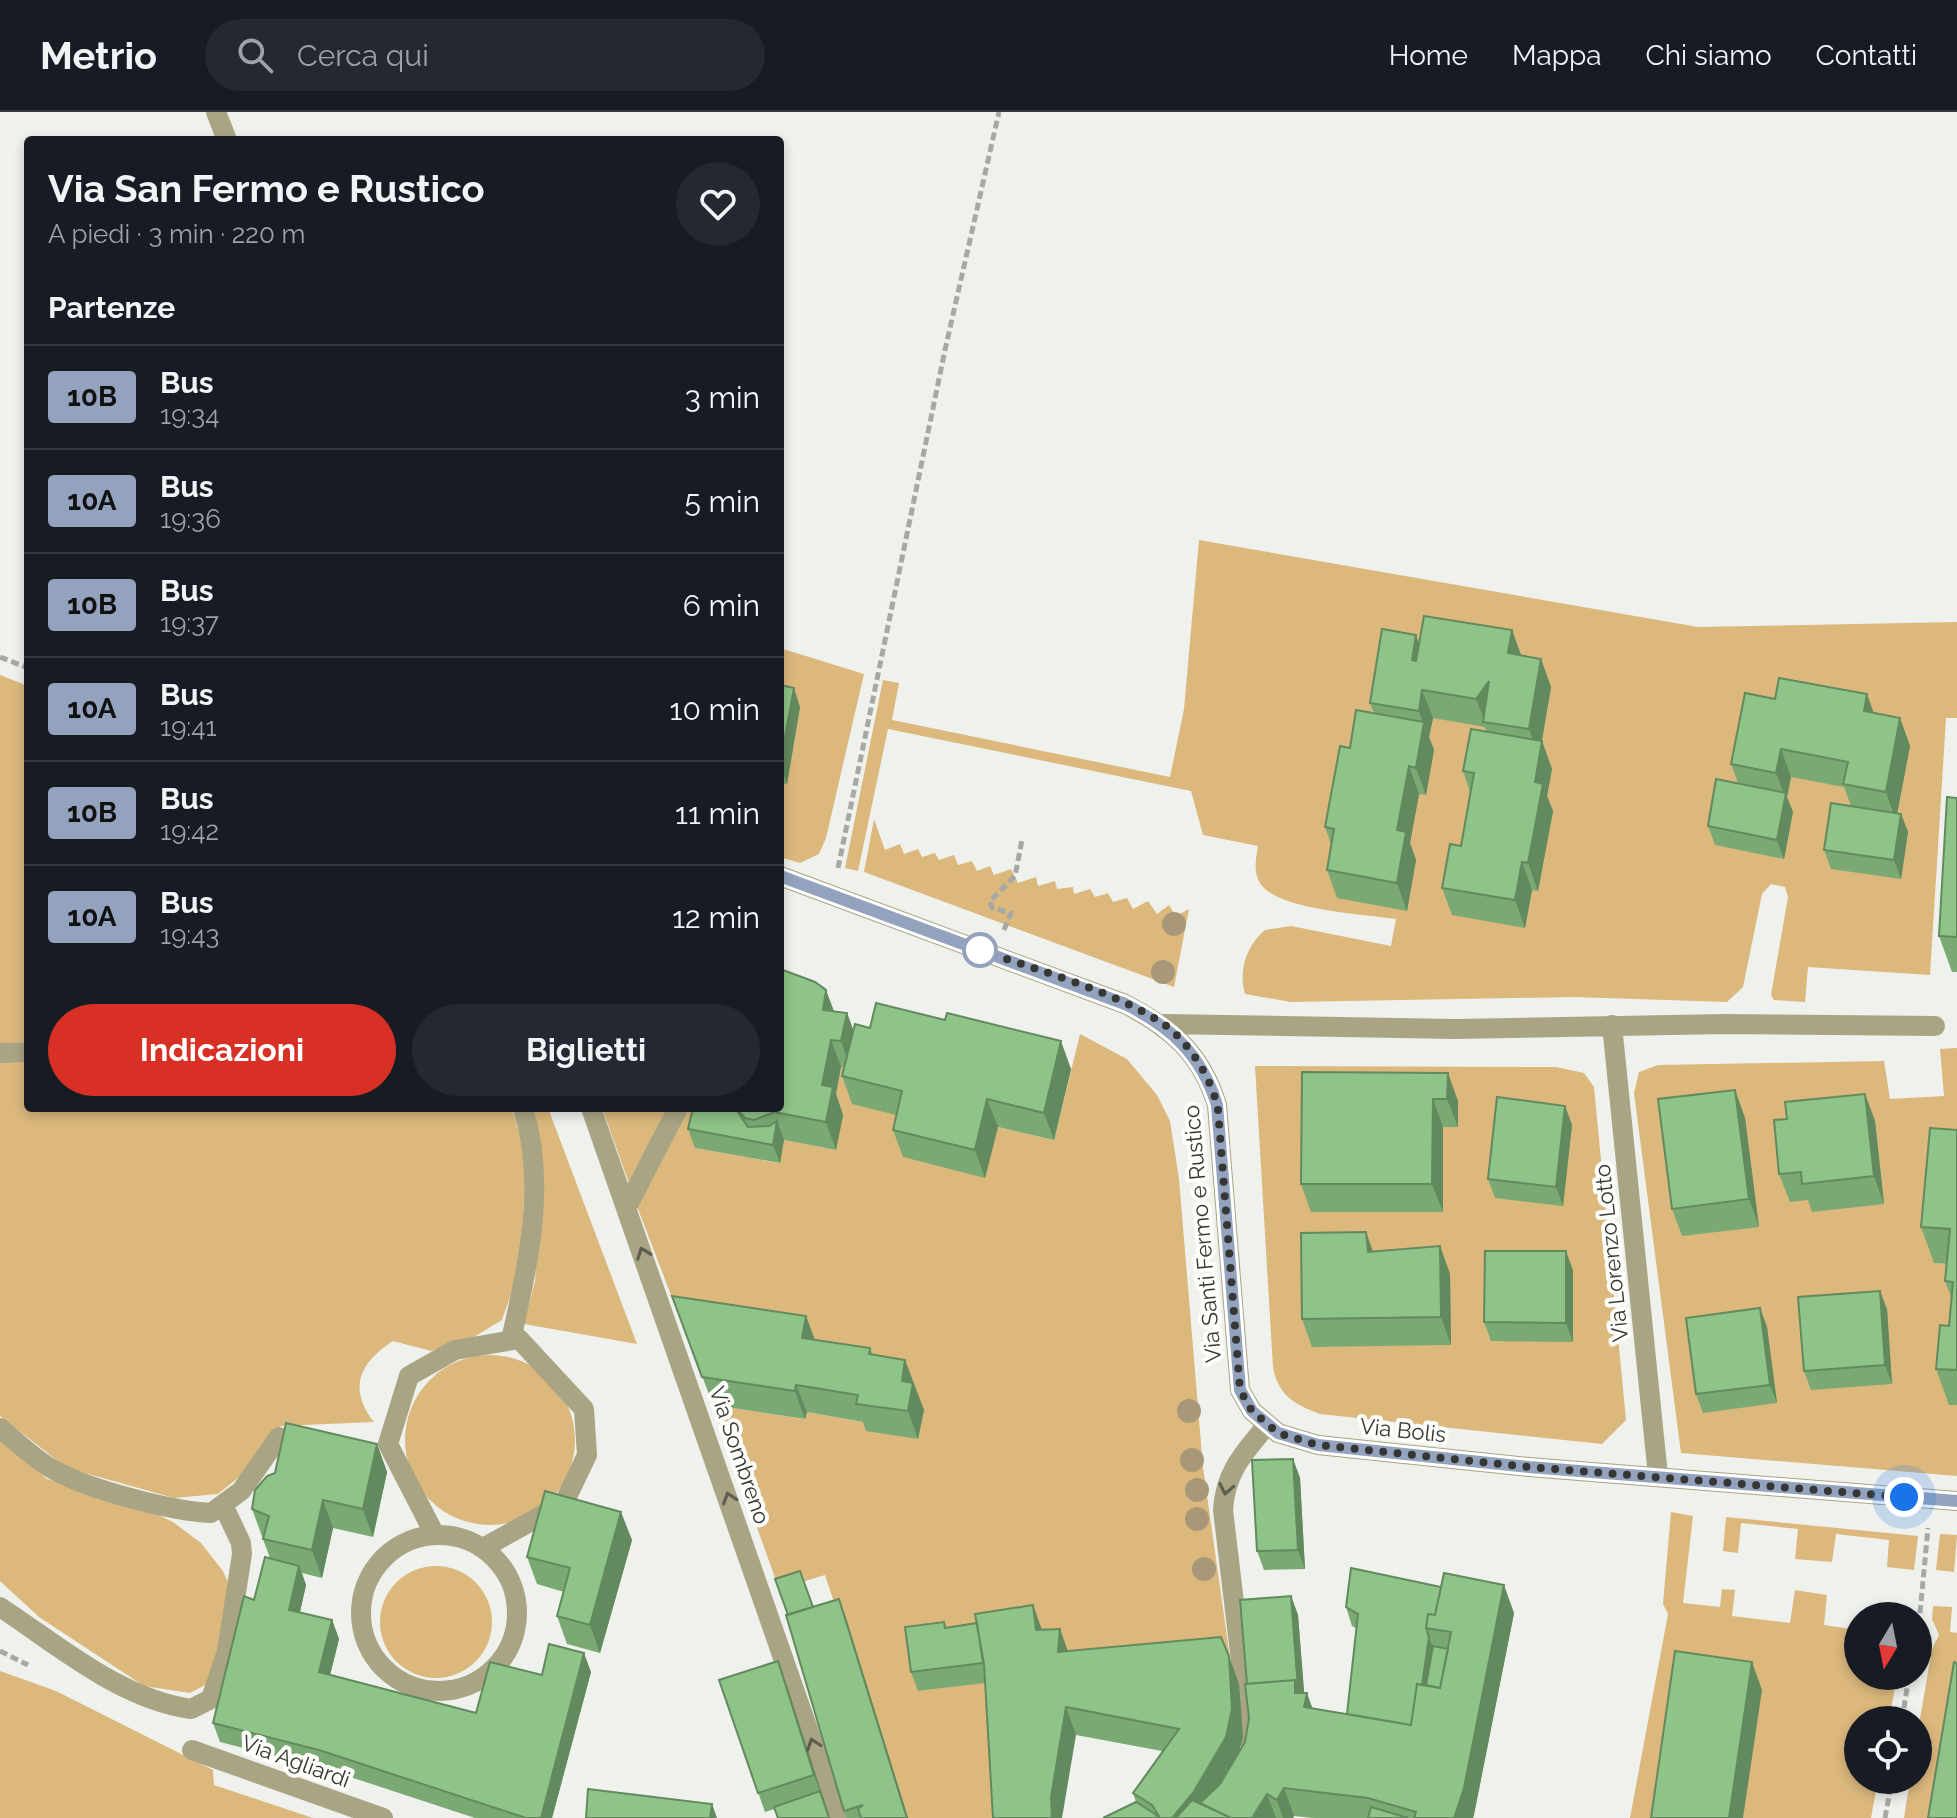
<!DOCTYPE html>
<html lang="it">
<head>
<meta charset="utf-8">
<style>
  body { margin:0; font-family:Raleway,sans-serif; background:#242831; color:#f1f3f6; height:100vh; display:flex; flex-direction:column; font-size:30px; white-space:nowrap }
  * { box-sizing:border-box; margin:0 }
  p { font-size:26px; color:#9ea1a6 }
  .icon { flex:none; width:44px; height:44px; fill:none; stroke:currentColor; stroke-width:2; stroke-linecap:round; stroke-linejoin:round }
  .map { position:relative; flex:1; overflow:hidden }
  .drawer { position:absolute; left:24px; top:24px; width:760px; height:976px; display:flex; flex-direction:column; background:#171b24; border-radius:8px; box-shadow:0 4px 12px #0003 }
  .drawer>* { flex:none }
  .badge { padding:0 16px; border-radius:6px; font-size:28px; line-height:52px }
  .needle { width:52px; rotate:190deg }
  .controls { position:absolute; left:1844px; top:1490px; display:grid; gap:16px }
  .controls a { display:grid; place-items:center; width:88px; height:88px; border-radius:50%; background:#171b24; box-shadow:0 4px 12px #0003; font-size:40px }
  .you { position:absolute; width:40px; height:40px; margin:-20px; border:6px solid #fff; border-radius:50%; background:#1a73e8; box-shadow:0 0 0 12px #1a73e833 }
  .map>.badge { position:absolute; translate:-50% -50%; box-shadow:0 0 0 4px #fff }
  h2 { padding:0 24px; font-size:30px; line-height:72px }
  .round { display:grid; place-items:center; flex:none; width:84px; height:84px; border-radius:42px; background:#242831 }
  .summary { display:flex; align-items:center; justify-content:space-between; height:136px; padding:0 24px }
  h1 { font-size:38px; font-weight:700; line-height:60px }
  .cta { display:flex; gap:16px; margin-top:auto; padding:16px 24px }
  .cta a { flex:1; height:92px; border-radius:48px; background:#d93025; color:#fff; font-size:32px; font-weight:700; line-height:92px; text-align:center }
  .cta a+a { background:#242831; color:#f1f3f6 }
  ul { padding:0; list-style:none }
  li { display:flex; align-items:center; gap:24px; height:104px; padding:0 24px; border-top:2px solid #363941 }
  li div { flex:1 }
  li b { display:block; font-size:30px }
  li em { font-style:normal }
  li .badge { min-width:88px; font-weight:700; text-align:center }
  header { display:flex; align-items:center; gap:48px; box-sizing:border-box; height:112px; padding:0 40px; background:#171b24; border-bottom:2px solid #363941 }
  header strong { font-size:38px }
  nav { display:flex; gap:44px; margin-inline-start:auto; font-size:28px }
  .search { width:560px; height:72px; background:#242831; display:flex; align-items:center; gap:20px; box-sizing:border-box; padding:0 28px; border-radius:44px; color:#9ea1a6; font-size:30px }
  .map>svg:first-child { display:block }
  .green { fill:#dcb87d }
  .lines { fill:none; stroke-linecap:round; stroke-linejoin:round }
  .path { stroke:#a6a8a4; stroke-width:5; stroke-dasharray:8 4; stroke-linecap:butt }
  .service { stroke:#a9a483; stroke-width:20 }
  .minor { stroke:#a9a483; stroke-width:20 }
  .tree { fill:#a89879 }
  .wall { fill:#7aa974 }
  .shaded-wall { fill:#63895e }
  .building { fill:#8ec487; stroke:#63895e; stroke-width:2 }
  .oneway { stroke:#5e5d50 }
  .line-casing { stroke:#fff; stroke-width:18 }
  .line { stroke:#93a3bd; stroke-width:12 }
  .walk { stroke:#363735; stroke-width:8; stroke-dasharray:0 14.4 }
  .stop-dot { fill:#fff; stroke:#93a3bd; stroke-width:4 }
  .labels { text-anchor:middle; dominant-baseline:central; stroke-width:8; stroke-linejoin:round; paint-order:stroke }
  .street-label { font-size:22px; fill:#363735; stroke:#fdfefa }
</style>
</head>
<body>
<header>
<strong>Metrio</strong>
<div class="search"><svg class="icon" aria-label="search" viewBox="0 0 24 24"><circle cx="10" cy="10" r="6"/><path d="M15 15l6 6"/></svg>Cerca qui</div>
<nav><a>Home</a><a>Mappa</a><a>Chi siamo</a><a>Contatti</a></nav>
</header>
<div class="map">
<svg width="1957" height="1706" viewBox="0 0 1957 1706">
  <rect width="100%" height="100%" fill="#eff1ec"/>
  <path class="green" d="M1199,428L1698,515L1957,510V606H1946L1930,863L1808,855L1805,890L1774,888L1771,883L1788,785L1785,775L1771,772L1762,782L1743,875L1727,890L1574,885L1291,890L1245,882C1238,858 1247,833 1265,818L1291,814L1391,834L1396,807C1364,802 1276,798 1260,771C1253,760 1256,746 1258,734L1203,723L1191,679L888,617L858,759L845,756L883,568L899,571L892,608L1170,665L1184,597Z
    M780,536L864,562L826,726L819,742L800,751L780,745Z
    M0,563L28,574V930L0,932Z
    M874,707L885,738L900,732L904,742L918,737L922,745L935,741L939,748L954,743L958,753L972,749L977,759L990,754L994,763L1011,757L1018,771L1036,765L1038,774L1055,769L1057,777L1073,775L1074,782L1090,777L1095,785L1108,781L1113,790L1127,786L1133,797L1148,789L1157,802L1169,793L1176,804L1189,797L1174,875L864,760Z
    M1080,922L1127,947L1157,983L1170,1009L1179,1067L1203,1355L1231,1553L1070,1545L918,1579L990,1570L1002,1706H905L825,1463L779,1477L713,1293L804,1307L807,1300L868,1311L918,1327L682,1212L635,1089L687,996H702L695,1036L779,1051L784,1028L836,1038L832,1000L841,955L998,1015L1054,1028Z
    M1957,936V1053L1935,1151L1957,1153V1364L1681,1341L1634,981L1639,960L1658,953L1884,949L1890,987L1944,984L1940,937Z
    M0,950H28V996H512L526,1044L522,1126L512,1179L502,1208L472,1226L431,1239L393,1229C359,1251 348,1277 374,1310L281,1314L239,1365L218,1382L174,1386L67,1356L0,1304Z
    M1255,954L1556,955L1584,961L1594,975L1626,1308L1602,1332L1320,1302C1294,1292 1279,1284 1273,1256Z
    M534,996H548L637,1232L524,1212L535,1169L543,1064Z
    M602,996H669L629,1071Z
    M405 1328a85 85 0 1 1 170 0a85 85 0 1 1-170 0Z
    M0,1326L47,1367L144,1396L173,1410L201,1431L223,1459L232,1480L209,1571L190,1581L144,1574L39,1505L0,1469Z
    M1671,1400L1693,1404L1683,1491L1720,1495L1722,1477L1735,1478L1732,1504L1790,1511L1795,1478L1827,1483L1824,1513L1858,1518V1564H1897L1889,1608H1858V1668H1878L1871,1706H1630L1668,1502L1663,1492Z
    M1726,1405L1918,1424L1914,1458L1887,1455L1889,1428L1836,1422L1832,1450L1795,1447L1798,1417L1741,1411L1738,1441L1723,1439Z
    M1940,1422L1957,1423L1954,1460L1936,1458Z
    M380 1510a56 56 0 1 1 112 0a56 56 0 1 1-112 0Z
    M1933,1494L1952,1495L1950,1520L1957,1521V1706H1904L1910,1668H1918V1618L1932,1537L1939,1523L1932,1507Z
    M0,1559L56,1579L213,1658L214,1673L313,1706H0Z"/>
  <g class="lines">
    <path class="path" d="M0,545L28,556
      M838,756L945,238L999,0
      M1004,818L1011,801L992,796L990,789L1015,764L1022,728
      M1920,1501L1928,1416
      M0,1539L28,1553
      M1902,1608L1909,1564
      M1885,1706L1892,1668"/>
    <path class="service" d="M435,1423L388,1332L409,1264L455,1238L519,1227L584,1297L587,1343L564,1391L483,1436
      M361 1501a78 78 0 1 1 156 0a78 78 0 1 1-156 0Z"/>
    <path class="minor" d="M216,0L227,28
      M780,764L1125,892C1171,916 1201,941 1217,993L1240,1278L1252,1299L1278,1321L1318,1333L1529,1355L1957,1389
      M1164,912L1455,917L1724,912L1935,914
      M1612,913L1658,1364
      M0,941L28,940
      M591,996L839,1706
      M627,1095L678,996
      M511,1228C528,1151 547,1073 523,996
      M0,1316C17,1330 35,1348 54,1358C90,1378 171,1399 211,1401L241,1379L279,1325
      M0,1495C58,1533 120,1587 191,1597L211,1587L227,1539L242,1442L241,1431L224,1395
      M1251,1633L1223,1398C1225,1360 1244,1341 1267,1313
      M192,1638L383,1706"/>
  </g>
  <g class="tree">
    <circle cx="1174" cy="812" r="12"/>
    <circle cx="1163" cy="860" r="12"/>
    <circle cx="1189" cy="1299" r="12"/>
    <circle cx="1192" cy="1348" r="12"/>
    <circle cx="1197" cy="1378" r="12"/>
    <circle cx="1197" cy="1407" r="12"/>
    <circle cx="1204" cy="1457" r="12"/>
  </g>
  <path class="wall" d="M1512,518L1521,543L1541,547L1551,575L1542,629L1552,657L1547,684L1553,699L1538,779L1532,778L1525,816L1452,803L1442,776L1461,734L1470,680L1463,659L1486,619L1485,615L1433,606L1429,625L1434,638L1426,683L1419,682L1410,731L1416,748L1407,799L1337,786L1327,758L1331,732L1325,715L1350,636L1374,601L1370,591L1419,531Z
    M780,573L800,595L787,672L780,671Z
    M1867,582L1873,600L1900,606L1910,634L1897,701L1901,702L1908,720L1901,767L1831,757L1824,738L1851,694L1844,675L1791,665L1787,685L1793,700L1784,747L1715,733L1708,714L1738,671L1731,652L1775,587Z
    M1957,686V860H1952L1939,824Z
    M826,878L834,899L847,901L853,918L870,916L1071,957L1054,1028L998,1015L985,1066L903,1045L893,1018L896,1003L852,992L842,964L844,956L841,955L836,982L843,1003L836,1038L784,1028L780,1051L695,1036L688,1017Z
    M1302,960L1458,989V1015H1443V1100H1311L1301,1072Z
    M1735,978L1745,1006L1759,1115L1682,1124L1672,1097Z
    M1865,982L1875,1009L1884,1092L1812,1100L1808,1088L1790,1090L1779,1062L1787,1007Z
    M1565,994L1572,1013L1563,1094L1495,1086L1488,1067Z
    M1957,1018V1293H1949L1936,1257L1949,1214L1952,1187L1945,1169L1947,1152L1934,1151L1921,1115Z
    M1440,1134L1450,1162L1451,1233L1312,1235L1302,1207Z
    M1573,1158V1230L1491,1229L1484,1210Z
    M672,1184L806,1204L815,1228L870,1236L873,1243L905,1248L924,1298L918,1327L866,1319L863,1310L807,1300L805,1307L713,1293Z
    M1760,1196L1767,1215L1777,1291L1703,1301L1696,1282Z
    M1887,1197L1892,1272L1811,1278L1804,1259Z
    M377,1332L387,1360L373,1425L333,1416L322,1466L302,1461L306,1473L300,1500L332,1508L339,1527L330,1563L476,1601L542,1563L591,1560L552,1706H475L326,1657L220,1630L213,1611L254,1488L270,1446L252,1397Z
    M1293,1347L1300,1366L1305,1457L1264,1458L1257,1439Z
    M632,1428L600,1541L567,1532L557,1504L564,1480L537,1472L527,1445Z
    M1291,1484L1298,1503L1304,1581L1313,1597L1347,1602L1356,1516L1352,1514L1346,1495L1514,1501L1473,1706H1313L1294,1704L1293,1706H1103L1136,1690L1133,1681L1162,1639L1076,1623L985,1571L918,1579L911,1560L944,1510L946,1516L977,1511L1033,1493L1042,1518L1060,1517L1067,1539L1239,1572L1243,1625L1239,1639L1245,1630L1249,1606L1247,1572Z
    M839,1487L846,1506L908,1706H847L844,1699L813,1495Z
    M719,1568H785L821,1682L765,1700Z"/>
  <path class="shaded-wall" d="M1512,518L1522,546L1508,541Z
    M1416,523L1426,551L1412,548Z
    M1541,547L1551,575L1539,645L1529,617Z
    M1489,569L1485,610L1476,587Z
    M794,576L800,595L787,672L780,652Z
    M1422,578L1433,606L1429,625L1434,638L1426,683L1416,656L1423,611L1419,599Z
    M1867,582L1877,610L1864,599Z
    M1900,606L1910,634L1896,708L1886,680Z
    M1542,629L1552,657L1547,684L1553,699L1538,779L1528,751L1535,670Z
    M1781,637L1791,665L1787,685L1793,700L1784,747L1777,728L1785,685L1776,661Z
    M1409,654L1419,682L1410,731L1416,748L1407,799L1397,771V718Z
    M1901,702L1908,720L1901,767L1894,748Z
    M1522,750L1532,778L1525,816L1515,788Z
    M826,878L836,906L823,898Z
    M847,901L857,928L851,957L841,929Z
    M831,928L841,955L836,982L843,1003L836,1038L826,1010L822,973Z
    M1061,929L1071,957L1054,1028L1044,1001Z
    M1448,961L1458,989V1015L1447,987Z
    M1735,978L1745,1006L1759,1115L1749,1087Z
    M1865,982L1875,1009L1884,1092L1874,1064Z
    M987,987L998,1015L985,1066L975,1038Z
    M1433,987L1443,1015V1100L1432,1072Z
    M1565,994L1572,1013L1563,1094L1556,1075Z
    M777,1009L784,1028L780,1051L773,1033Z
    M1366,1120L1376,1148L1368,1140Z
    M1440,1134L1450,1162L1451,1233L1441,1205Z
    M1566,1139L1573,1158V1230L1566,1211Z
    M1880,1179L1887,1197L1892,1272L1885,1253Z
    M1760,1196L1767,1215L1777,1291L1770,1273Z
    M806,1204L816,1231L802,1226Z
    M905,1248L924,1298L918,1327L908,1299L902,1269Z
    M796,1273L807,1300L805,1307L795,1279Z
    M377,1332L387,1360L373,1425L363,1397Z
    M1293,1347L1300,1366L1305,1457L1298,1438Z
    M323,1388L333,1416L322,1466L312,1438Z
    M621,1400L632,1428L600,1541L590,1513Z
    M299,1454L306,1473L296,1517L289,1498Z
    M1504,1473L1514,1501L1474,1703L1473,1706H1454Z
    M1291,1484L1298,1503L1305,1591L1307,1581L1317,1609L1314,1623L1295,1581Z
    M839,1487L846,1506L908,1706H907Z
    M1033,1493L1043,1521L1036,1518Z
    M332,1508L339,1527L326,1579L319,1560Z
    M1060,1517L1070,1545L1058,1540Z
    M1429,1525L1436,1544L1414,1622Z
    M584,1541L591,1560L552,1706H541Z
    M1229,1544L1239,1572L1243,1625L1236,1653L1200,1698L1193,1681Z
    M778,1549L785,1568L830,1706L814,1663Z
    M1752,1550L1762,1578L1743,1706H1729Z
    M1066,1595L1076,1623L1062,1706H1052L1051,1685Z
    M1284,1676L1294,1704L1293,1706H1283L1277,1688Z
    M1193,1681L1200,1698L1199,1706H1172Z
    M1267,1682L1276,1706H1252Z
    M712,1692L717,1706H710Z"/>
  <path class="building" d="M1424,504L1512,518L1508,541L1541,547L1529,617L1483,610L1489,569L1476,587L1422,578L1419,599L1370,591L1382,517L1416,523L1412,548L1416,549Z
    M1779,566L1867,582L1864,599L1900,606L1886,680L1843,672L1848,650L1781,637L1776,661L1731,652L1745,581L1775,587Z
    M780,573L794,576L780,652Z
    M1356,598L1424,610L1416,656L1409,654L1397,718L1406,720L1397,771L1327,758L1334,717L1325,715L1340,634L1350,636Z
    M1471,617L1542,629L1535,670L1543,672L1528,751L1522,750L1515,788L1442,776L1450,732L1461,734L1474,661L1463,659Z
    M1716,667L1786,681L1777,728L1708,714Z
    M1947,685L1957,686V825L1939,824Z
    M1831,691L1901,702L1894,748L1824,738Z
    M783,858L815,870L826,878L823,898L847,901L841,929L831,928L822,973L833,975L826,1010L774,1000L754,1008L745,1006L736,996H780V859Z
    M876,891L945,908L947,901L1061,929L1044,1001L987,987L975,1038L893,1018L902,979L842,964L855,912L870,916Z
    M1302,960L1448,961L1447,987H1433L1432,1072H1301Z
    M1735,978L1749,1087L1672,1097L1658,987Z
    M1865,982L1874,1064L1802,1072L1801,1060L1779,1062L1774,1008L1787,1007L1785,990Z
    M1497,985L1565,994L1556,1075L1488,1067Z
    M693,996H735L748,1015L769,1014L777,1009L773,1033L688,1017Z
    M1930,1016L1957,1018V1258L1936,1257L1940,1213L1949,1214L1953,1170L1945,1169L1950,1117L1921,1115Z
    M1366,1120L1368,1140L1440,1134L1441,1205L1302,1207L1301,1121Z
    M1485,1139H1566V1211L1484,1210Z
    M1880,1179L1885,1253L1804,1259L1798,1185Z
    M672,1184L806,1204L802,1226L870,1236L869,1242L905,1248L902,1269L913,1271L908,1299L856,1292L858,1283L796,1273L795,1279L702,1265Z
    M1760,1196L1770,1273L1696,1282L1686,1206Z
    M286,1311L377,1332L363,1397L323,1388L312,1438L263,1427L269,1404L252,1397L255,1378L267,1364L275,1361Z
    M1293,1347L1298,1438L1257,1439L1252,1348Z
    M545,1379L621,1400L590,1513L557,1504L570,1456L527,1445Z
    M265,1445L299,1454L289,1498L332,1508L319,1560L476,1601L490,1550L542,1563L549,1532L584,1541L541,1706H526L319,1638L213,1611L244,1484L254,1488Z
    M1351,1456L1441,1475L1435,1503L1428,1502L1426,1516L1429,1525L1422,1573L1417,1572L1411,1613L1347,1602L1358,1502L1346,1495Z
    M800,1459L813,1495L788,1503L775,1467Z
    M1444,1461L1504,1473L1464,1676L1454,1706H1414L1416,1700L1368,1686L1284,1676L1277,1688L1267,1682L1252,1706H1231L1200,1691L1220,1672L1245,1630L1249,1606L1245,1572L1295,1568V1581H1307L1304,1595L1411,1613L1417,1572L1440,1576L1451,1520L1426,1516L1428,1502L1435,1503Z
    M1291,1484L1298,1577L1295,1568L1247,1572L1240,1488Z
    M839,1487L907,1706H861L858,1697L863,1693L844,1699L786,1503Z
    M1033,1493L1036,1518L1060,1517L1058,1540L1221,1525L1229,1544L1232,1597L1226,1625L1193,1681L1172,1706H1160L1152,1693L1133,1681L1179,1617L1066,1595L1051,1685L1052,1706H993L984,1552L975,1502Z
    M944,1510L945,1516L977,1511L983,1551L911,1560L905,1515Z
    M1433,1534L1448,1537L1440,1576L1426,1573Z
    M1675,1539L1752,1550L1729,1706H1651Z
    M778,1549L814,1663L758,1681L719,1568Z
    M1954,1550L1957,1551V1706H1928Z
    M588,1677L712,1692L710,1706H586Z
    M820,1679L829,1706H778L774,1695Z
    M1192,1688L1231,1706H1176Z
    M1136,1690L1155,1702L1158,1706H1103Z
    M1371,1695L1408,1706H1368Z"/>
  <defs><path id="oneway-chevron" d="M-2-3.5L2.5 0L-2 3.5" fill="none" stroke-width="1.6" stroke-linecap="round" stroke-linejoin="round" transform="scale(2)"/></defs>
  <g class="oneway">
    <use href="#oneway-chevron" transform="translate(643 1141) rotate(-110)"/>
    <use href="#oneway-chevron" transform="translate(1226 1377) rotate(101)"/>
    <use href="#oneway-chevron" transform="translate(729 1386) rotate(-108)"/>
    <use href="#oneway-chevron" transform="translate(813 1632) rotate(-109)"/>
  </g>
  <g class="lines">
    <g class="line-casing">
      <path id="line" d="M780,764L1125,892C1171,915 1201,942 1217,993L1240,1278L1252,1299L1278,1321L1318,1333L1529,1355L1957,1389"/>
    </g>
    <use href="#line" class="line"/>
    <path class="walk" d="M980,838C1034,857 1116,880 1162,911C1188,928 1213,968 1218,998L1240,1278L1252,1299L1278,1321L1318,1333L1529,1355L1904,1385"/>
  </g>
  <circle class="stop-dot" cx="980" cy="838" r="16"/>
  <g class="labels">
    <g class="street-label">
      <text transform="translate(1202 1122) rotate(-95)">Via Santi Fermo e Rustico</text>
      <text transform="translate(1611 1141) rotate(-96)">Via Lorenzo Lotto</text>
      <text transform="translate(1403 1318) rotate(6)">Via Bolis</text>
      <text transform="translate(740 1343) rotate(71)">Via Sombreno</text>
      <text transform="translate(296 1649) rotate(20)">Via Agliardi</text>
    </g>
  </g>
</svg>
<div class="controls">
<a><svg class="needle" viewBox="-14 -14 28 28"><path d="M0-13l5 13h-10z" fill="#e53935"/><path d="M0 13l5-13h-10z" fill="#9ea1a6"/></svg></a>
<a><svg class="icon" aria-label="locate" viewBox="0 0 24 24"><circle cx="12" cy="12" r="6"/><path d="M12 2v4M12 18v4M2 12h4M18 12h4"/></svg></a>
</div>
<div class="you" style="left:1904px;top:1385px"></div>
<section class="drawer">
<div class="summary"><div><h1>Via San Fermo e Rustico</h1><p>A piedi · 3 min · 220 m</p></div><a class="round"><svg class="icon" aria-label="heart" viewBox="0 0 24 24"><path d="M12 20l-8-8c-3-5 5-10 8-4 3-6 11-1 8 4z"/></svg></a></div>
<h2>Partenze</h2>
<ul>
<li><span class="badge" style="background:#93a3bd;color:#111">10B</span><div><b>Bus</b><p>19:34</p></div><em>3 min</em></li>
<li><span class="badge" style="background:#93a3bd;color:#111">10A</span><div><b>Bus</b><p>19:36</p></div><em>5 min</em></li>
<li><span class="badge" style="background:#93a3bd;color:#111">10B</span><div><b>Bus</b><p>19:37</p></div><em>6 min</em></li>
<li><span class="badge" style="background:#93a3bd;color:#111">10A</span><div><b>Bus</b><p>19:41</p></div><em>10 min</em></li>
<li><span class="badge" style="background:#93a3bd;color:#111">10B</span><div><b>Bus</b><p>19:42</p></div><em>11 min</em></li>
<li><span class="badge" style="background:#93a3bd;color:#111">10A</span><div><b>Bus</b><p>19:43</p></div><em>12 min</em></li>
</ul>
<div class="cta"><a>Indicazioni</a><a>Biglietti</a></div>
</section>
</div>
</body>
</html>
